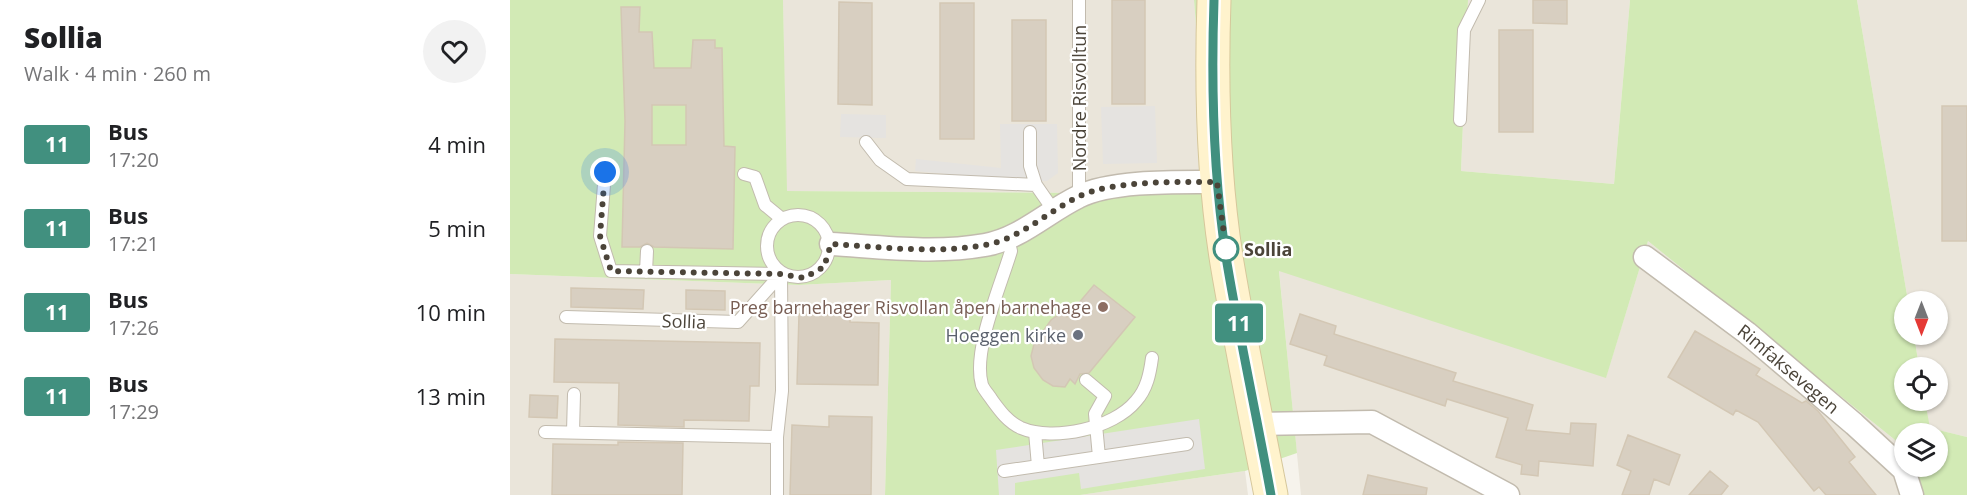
<!DOCTYPE html>
<html lang="en">
<head>
<meta charset="utf-8">
<style>
  body { margin:0; font-family:"Open Sans",sans-serif; background:#f2f2f2; color:#202124; height:100vh; display:flex; flex-direction:column; font-size:22px; white-space:nowrap }
  * { box-sizing:border-box; margin:0 }
  p { font-size:20px; color:#757577 }
  .icon { flex:none; width:33px; height:33px; fill:none; stroke:currentColor; stroke-width:2; stroke-linecap:round; stroke-linejoin:round }
  .map { position:relative; flex:1; overflow:hidden }
  .sheet { display:flex; flex-direction:column; background:#fff; width:510px }
  .sheet>* { flex:none }
  .badge { padding:0 12px; border-radius:4px; font-size:21px; line-height:39px }
  .needle { width:39px; rotate:180deg }
  .tools { position:absolute; left:1384px; top:291px; display:grid; gap:12px }
  .tools a { display:grid; place-items:center; width:54px; height:54px; border-radius:50%; background:#fff; box-shadow:0 2px 4px #0004; font-size:30px }
  .you { position:absolute; width:30px; height:30px; margin:-15px; border:4px solid #fff; border-radius:50%; background:#1a73e8; box-shadow:0 0 0 9px #1a73e833 }
  .map>.badge { position:absolute; translate:-50% -50%; box-shadow:0 0 0 3px #fff }
  .round { display:grid; place-items:center; flex:none; width:63px; height:63px; border-radius:32px; background:#f2f2f2 }
  .summary { display:flex; align-items:center; justify-content:space-between; height:102px; padding:0 24px }
  h1 { font-size:28px; font-weight:800; line-height:45px }
  ul { padding:0; list-style:none }
  li { display:flex; align-items:center; gap:18px; height:84px; padding:0 24px }
  li div { flex:1 }
  li b { display:block; font-size:22px }
  li em { font-style:normal }
  li .badge { min-width:66px; font-weight:700; text-align:center }
  main { display:flex; flex:1; min-height:0 }
  .map>svg:first-child { display:block }
  .residential { fill:#eae5da }
  .green { fill:#d2eab5 }
  .parking { fill:#e5e3e0 }
  .building { fill:#d8cfc1; stroke:#d3c7b4; stroke-width:1.5; fill-rule:evenodd }
  .lines { fill:none; stroke-linecap:round; stroke-linejoin:round }
  .lane-casing { stroke:#c2bbae; stroke-width:14 }
  .street-casing { stroke:#c2bbae; stroke-width:25 }
  .secondary-casing { stroke:#d6c79b; stroke-width:35 }
  .lane { stroke:#fff; stroke-width:12 }
  .street { stroke:#fff; stroke-width:22 }
  .secondary { stroke:#fff3cd; stroke-width:33 }
  .line-casing { stroke:#fff; stroke-width:14 }
  .line { stroke:#41907f; stroke-width:9 }
  .walk { stroke:#4b4439; stroke-width:6; stroke-dasharray:0 10.8 }
  .stop-dot { fill:#fff; stroke:#41907f; stroke-width:3 }
  .education-dot { fill:#8d6e63; stroke:#fff; stroke-width:2 }
  .worship-dot { fill:#6b7280; stroke:#fff; stroke-width:2 }
  .labels { text-anchor:middle; dominant-baseline:central; stroke-width:4.5; stroke-linejoin:round; paint-order:stroke }
  .street-label { font-size:18px; fill:#4b4439; stroke:#fff }
  .stop-label { font-size:18px; font-weight:bold; fill:#4b4439; stroke:#fff; text-anchor:start }
  .education-label { font-size:18px; fill:#785e54; stroke:#fff; text-anchor:end }
  .worship-label { font-size:18px; fill:#5b616d; stroke:#fff; text-anchor:end }
</style>
</head>
<body>
<main>
<section class="sheet">
<div class="summary"><div><h1>Sollia</h1><p>Walk · 4 min · 260 m</p></div><a class="round"><svg class="icon" aria-label="heart" viewBox="0 0 24 24"><path d="M12 20l-8-8c-3-5 5-10 8-4 3-6 11-1 8 4z"/></svg></a></div>
<ul>
<li><span class="badge" style="background:#41907f;color:#fff">11</span><div><b>Bus</b><p>17:20</p></div><em>4 min</em></li>
<li><span class="badge" style="background:#41907f;color:#fff">11</span><div><b>Bus</b><p>17:21</p></div><em>5 min</em></li>
<li><span class="badge" style="background:#41907f;color:#fff">11</span><div><b>Bus</b><p>17:26</p></div><em>10 min</em></li>
<li><span class="badge" style="background:#41907f;color:#fff">11</span><div><b>Bus</b><p>17:29</p></div><em>13 min</em></li>
</ul>
</section>
<div class="map">
<svg width="1457" height="495" viewBox="0 0 1457 495">
  <rect width="100%" height="100%" fill="#f6f3ec"/>
  <path class="residential" d="M273,0H684L698,178L573,193L276,191Z
    M958,0H1120L1104,184L951,171Z
    M1347,0H1457V437L1419,428L1415,401L1428,400V368L1409,367L1404,335L1428,334V302L1398,301Z
    M1138,241L1395,448V466L1405,467L1412,495H791L769,270L1096,377Z
    M0,274L289,285L381,280L375,495H0Z
    M735,471L738,495H570Z"/>
  <path class="green" d="M0,0H273L277,191L573,193L698,178L684,0H958L951,171L1104,184L1120,0H1347L1398,301L1395,302V334L1404,335L1409,367L1395,368V400L1415,401L1420,428L1457,437V495H1412L1405,467L1428,466V434H1395V448L1138,241L1096,378L769,271L787,453L735,471L570,495H375L381,280L289,285L0,274Z"/>
  <path class="parking" d="M645,106L647,163L593,164L591,107Z
    M331,114L376,115V138L330,137Z
    M490,124H547L548,173L537,181H511L405,171L406,159L491,168Z
    M689,419L695,469L571,489L569,473L505,483V495H489L486,450Z"/>
  <path class="building" d="M602,0H635V104H602Z
    M1023,0H1057V24L1023,23Z
    M329,2L362,3V105L328,104Z
    M430,3H464V139H430Z
    M111,7H130L129,32H142L144,68H181L183,40H205V48H212L214,146L225,147L223,249L144,247L137,243L130,247H112L115,121ZM142,105H176V145H142Z
    M502,20H536V121H502Z
    M989,30H1023V132H989Z
    M1432,106H1457V241H1432Z
    M584,285L625,317L579,373L570,374L565,384L560,379L555,387L543,386L533,380L524,368L521,356L524,344L541,320L551,313L557,317Z
    M61,288L134,290L133,309L61,307Z
    M176,290L215,291V310L176,309Z
    M289,314L340,316V322L369,323L368,385L287,384Z
    M790,314L826,326L824,334L946,373L943,381L1023,405L1016,430L1060,434L1061,423L1086,424L1083,466L1029,461L1028,476L1011,474L1012,465L986,457L998,418L937,399L935,406L814,365L817,356L780,344Z
    M1185,331L1250,369L1246,375L1292,403L1296,401L1308,411L1345,457L1339,462L1366,495H1316L1309,487L1304,491L1248,422L1226,410L1223,415L1158,377Z
    M45,339L250,343L249,386H240L239,421L174,420V427L108,425L109,383L44,382Z
    M20,395L48,396L47,418L19,417Z
    M319,416L362,417L361,495H280L282,425L319,427Z
    M1118,435L1170,455L1159,485L1144,479L1139,495H1112L1121,471L1107,465Z
    M108,442L173,443L172,495H42L43,444L108,445Z
    M1200,471L1218,486L1211,495H1179Z
    M858,475L917,488L916,495H853Z"/>
  <g class="lines">
    <g class="lane-casing">
      <path id="lane" d="M569,0V196
        M950,120L954,30L969,0
        M520,132V166L526,185
        M356,142L370,160L397,179L526,185L544,211
        M95,172L90,236L101,271L271,274
        M234,174L245,177L255,205L272,219
        M257 246a31 31 0 1 1 62 0a31 31 0 1 1-62 0Z
        M498,239L501,251C491,285 462,351 472,385C474,390 479,395 482,400C490,411 498,422 511,428C544,442 604,428 626,401C637,389 640,373 642,358
        M136,272L137,251
        M56,317L228,322L271,274
        M576,380L595,396L585,414L589,457
        M35,432L267,437
        M63,432L64,394
        M525,432L528,466
        M494,471L677,444
        M267,495V437L272,391L271,274"/>
    </g>
    <g class="street-casing">
      <g id="street">
        <path d="M321,244C371,247 425,254 475,245C510,239 537,212 568,197C601,180 669,182 707,182"/>
        <path id="s1" d="M1135,257L1237,333L1344,424L1394,470L1402,495"/>
        <path d="M748,424L862,422L998,495"/>
      </g>
    </g>
    <g class="secondary-casing">
      <path id="secondary" d="M704,0C701,87 703,177 717,263C730,340 746,418 761,495"/>
    </g>
    <use href="#lane" class="lane"/>
    <use href="#street" class="street"/>
    <use href="#secondary" class="secondary"/>
  </g>
  <g class="lines">
    <g class="line-casing">
      <path id="line" d="M704,0C701,87 703,176 717,263C730,340 747,418 761,495"/>
    </g>
    <use href="#line" class="line"/>
    <path class="walk" d="M95,172L90,236L101,271L271,274L294,278L314,267L321,244C371,247 425,254 475,245C510,239 537,212 568,197C601,180 670,182 707,182L716,249"/>
  </g>
  <circle class="stop-dot" cx="716" cy="249" r="12"/>
  <circle class="education-dot" cx="593" cy="307" r="6"/>
  <circle class="worship-dot" cx="568" cy="335" r="6"/>
  <g class="labels">
    <g class="street-label">
      <text transform="translate(569 98) rotate(-90)">Nordre Risvolltun</text>
      <text transform="translate(174 321) rotate(2)">Sollia</text>
      <text stroke="none"><textPath href="#s1" startOffset="182">Rimfaksevegen</textPath></text>
    </g>
    <g class="stop-label">
      <text x="734" y="249">Sollia</text>
    </g>
    <g class="education-label">
      <text x="581" y="307">Preg barnehager Risvollan åpen barnehage</text>
    </g>
    <g class="worship-label">
      <text x="556" y="335">Hoeggen kirke</text>
    </g>
  </g>
</svg>
<div class="tools">
<a><svg class="needle" viewBox="-14 -14 28 28"><path d="M0-13l5 13h-10z" fill="#e53935"/><path d="M0 13l5-13h-10z" fill="#757577"/></svg></a>
<a><svg class="icon" aria-label="locate" viewBox="0 0 24 24"><circle cx="12" cy="12" r="6"/><path d="M12 2v4M12 18v4M2 12h4M18 12h4"/></svg></a>
<a><svg class="icon" aria-label="layers" viewBox="0 0 24 24"><path d="M12 4l9 5-9 5-9-5zM3 14l9 5 9-5"/></svg></a>
</div>
<div class="you" style="left:95px;top:172px"></div>
<b class="badge" style="left:729px;top:323px;background:#41907f;color:#fff">11</b>
</div>
</main>
</body>
</html>
